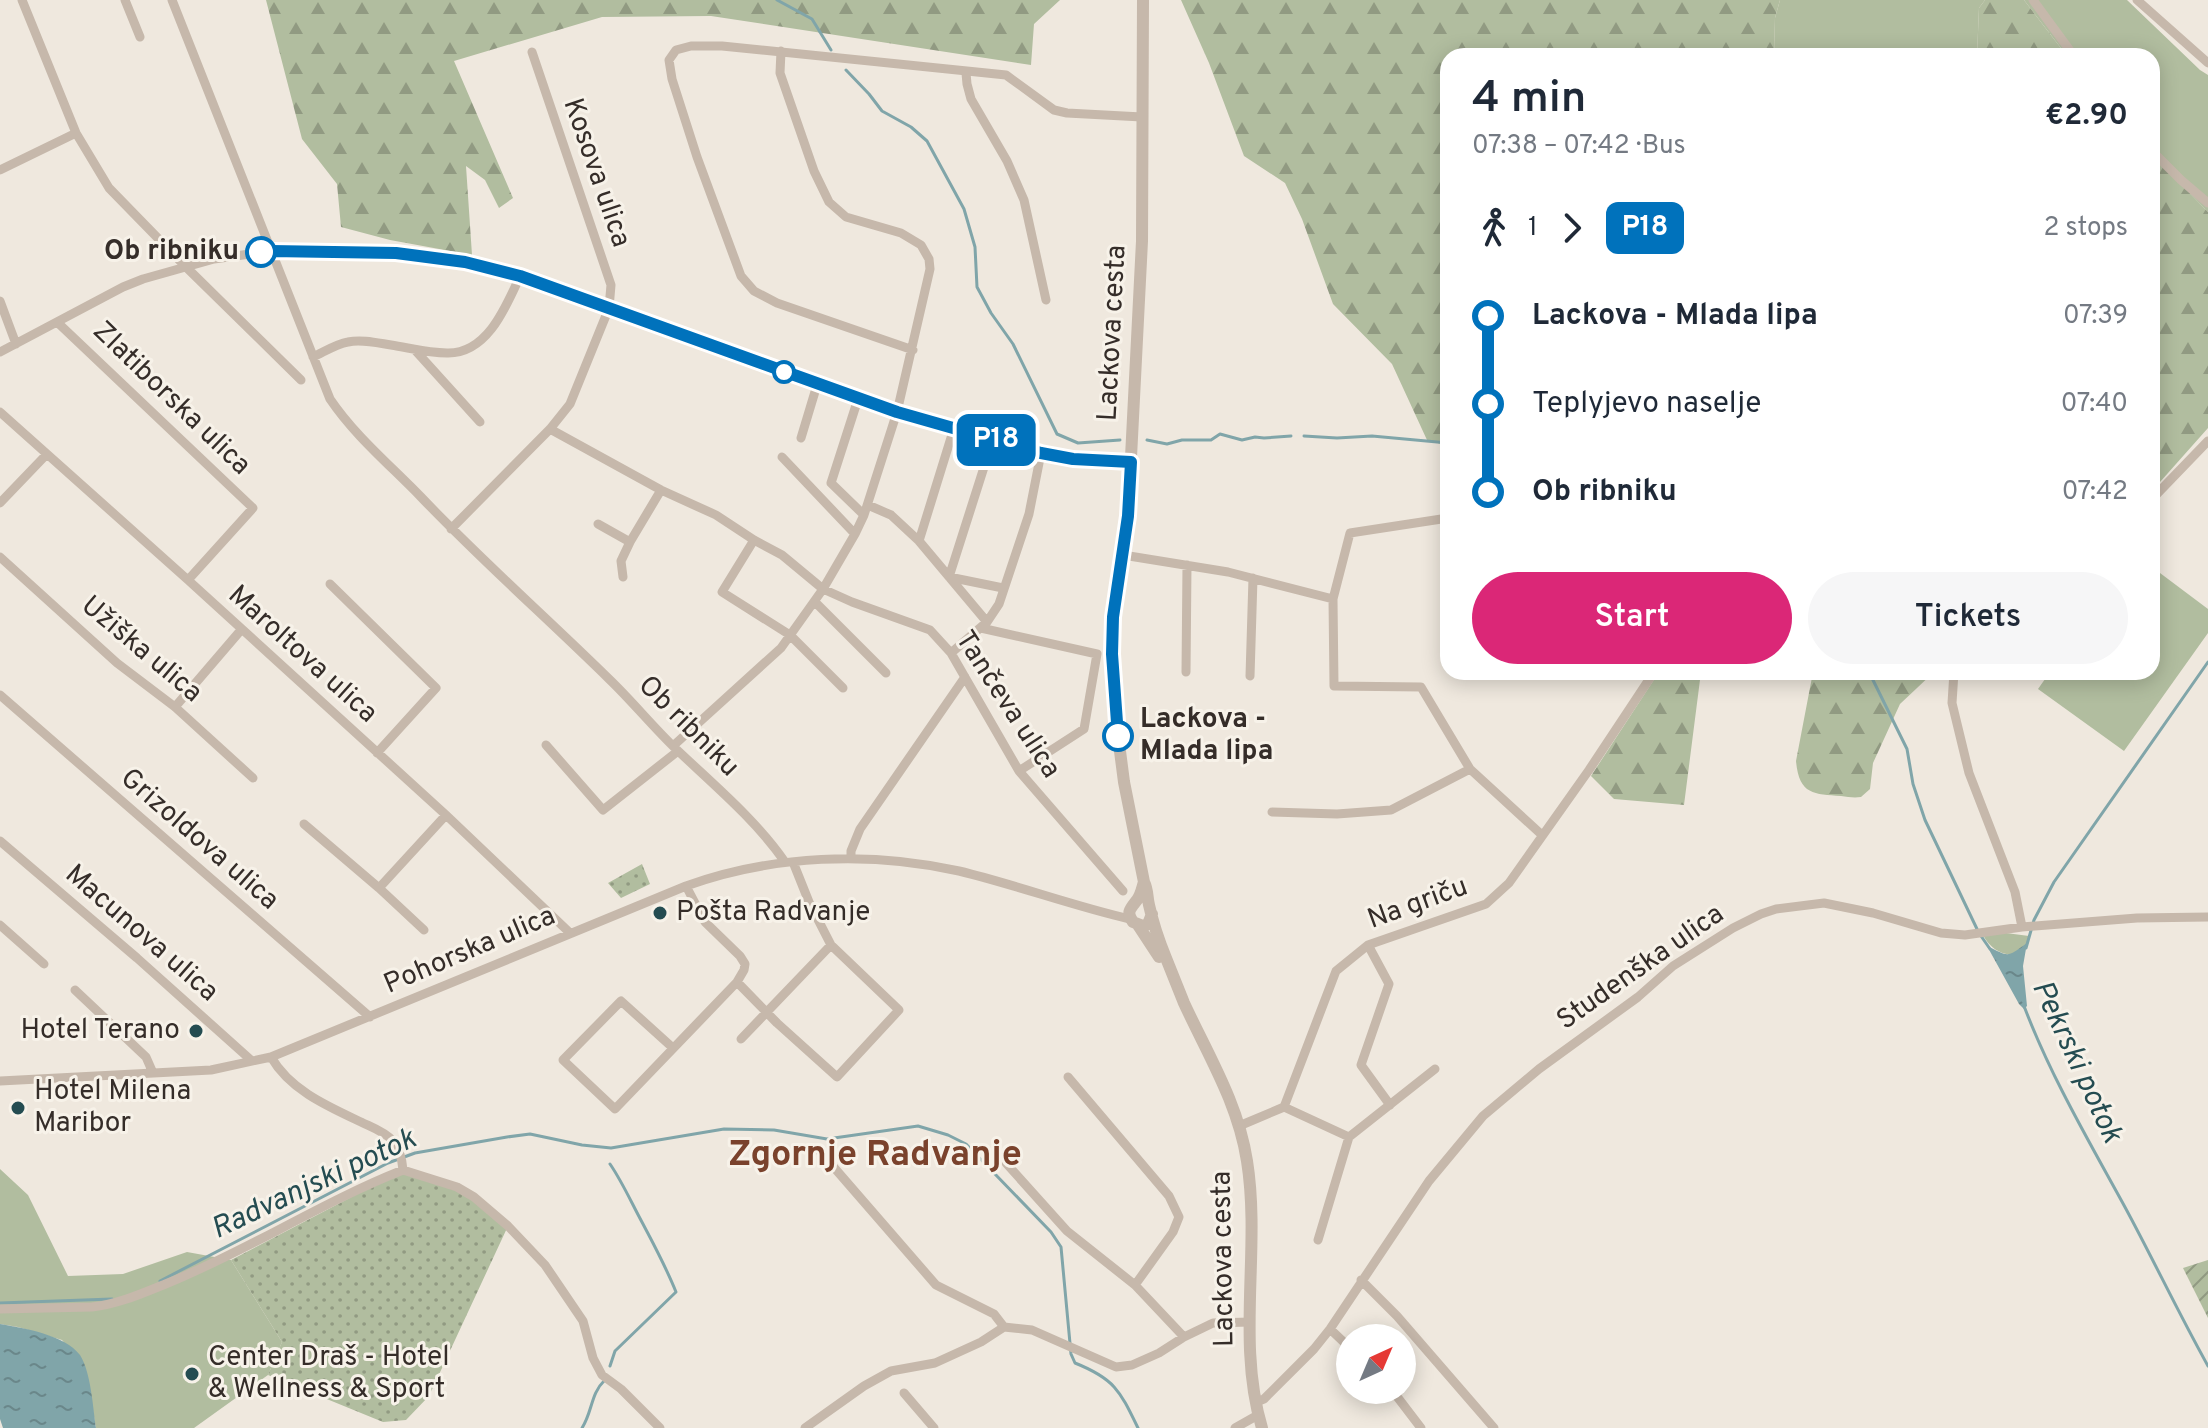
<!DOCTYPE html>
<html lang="en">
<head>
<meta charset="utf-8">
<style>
  body { margin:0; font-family:Overpass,sans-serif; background:#f6f6f7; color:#1f2937; height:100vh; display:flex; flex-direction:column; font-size:30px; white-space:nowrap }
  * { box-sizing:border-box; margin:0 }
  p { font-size:26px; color:#747a83 }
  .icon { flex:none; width:44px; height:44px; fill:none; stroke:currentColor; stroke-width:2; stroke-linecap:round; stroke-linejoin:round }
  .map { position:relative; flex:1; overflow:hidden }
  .side { position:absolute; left:1440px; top:48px; width:720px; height:632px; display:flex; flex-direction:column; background:#fff; border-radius:24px; box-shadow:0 4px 20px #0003 }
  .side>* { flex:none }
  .badge { padding:0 16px; border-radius:12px; font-size:28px; line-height:52px }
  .needle { width:52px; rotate:44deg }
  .buttons { position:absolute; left:1336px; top:1324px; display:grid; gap:16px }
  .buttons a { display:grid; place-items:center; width:80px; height:80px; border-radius:50%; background:#fff; box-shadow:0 4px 20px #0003; font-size:40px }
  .map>.badge { position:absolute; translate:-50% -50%; box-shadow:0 0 0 4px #fff }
  .legs { display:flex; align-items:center; gap:12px; height:88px; padding:0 32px; font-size:26px }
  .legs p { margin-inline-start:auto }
  .head { display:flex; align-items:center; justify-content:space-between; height:136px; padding:0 32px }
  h1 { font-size:44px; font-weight:600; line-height:60px }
  .button { display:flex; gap:16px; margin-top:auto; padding:16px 32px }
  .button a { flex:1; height:92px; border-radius:48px; background:#db2777; color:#fff; font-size:32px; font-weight:600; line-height:92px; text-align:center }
  .button a+a { background:#f6f6f7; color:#1f2937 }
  ul { padding:0 32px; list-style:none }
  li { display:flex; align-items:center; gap:28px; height:88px; font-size:30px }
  li i { display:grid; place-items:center; width:12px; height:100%; margin:0 10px; background:currentColor }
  li i::after { content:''; width:20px; height:20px; margin:-10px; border:6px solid; border-radius:50%; background:#fff }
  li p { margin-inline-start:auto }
  li:first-child i { background:linear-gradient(#0000 50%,currentColor 0) }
  li:last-child i { background:linear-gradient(currentColor 50%,#0000 0) }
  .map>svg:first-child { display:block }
  .grass { fill:#b1bd9f }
  .forest { fill:url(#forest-firs) }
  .park { fill:url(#park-dots) }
  .garden { fill:url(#garden-furrows) }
  .water { fill:url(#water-ripples) }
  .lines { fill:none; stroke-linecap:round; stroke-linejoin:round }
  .stream { stroke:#80a5a9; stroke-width:3 }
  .minor { stroke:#c6b8ab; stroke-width:9 }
  .tertiary { stroke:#c6b8ab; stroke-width:12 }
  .line-1-casing { stroke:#fff; stroke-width:18 }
  .line-1 { stroke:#0072bc; stroke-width:12 }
  .stop-1-dot { fill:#fff; stroke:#0072bc; stroke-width:4 }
  .poi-dot { fill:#244c51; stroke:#f7f2e9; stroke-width:3 }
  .labels { text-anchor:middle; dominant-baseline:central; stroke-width:6; stroke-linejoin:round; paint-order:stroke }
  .street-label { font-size:28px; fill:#352d29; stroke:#f7f2e9 }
  .stop-label { font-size:28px; font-weight:bold; fill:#352d29; stroke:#f7f2e9; text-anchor:end }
  .poi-label { font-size:28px; fill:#352d29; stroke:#f7f2e9; text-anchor:start }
  .water-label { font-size:30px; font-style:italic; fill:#244c51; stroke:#f7f2e9 }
  .district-label { font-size:36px; font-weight:bold; fill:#7a422c; stroke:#f7f2e9 }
</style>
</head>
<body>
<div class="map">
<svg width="2208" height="1428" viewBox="0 0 2208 1428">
  <defs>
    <pattern id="forest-firs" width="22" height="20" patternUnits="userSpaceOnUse" patternTransform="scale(2)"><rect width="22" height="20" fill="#b1bd9f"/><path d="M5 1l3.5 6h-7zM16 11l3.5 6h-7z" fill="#919a82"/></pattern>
    <pattern id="park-dots" width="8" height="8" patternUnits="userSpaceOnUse" patternTransform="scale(2)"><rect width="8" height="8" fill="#b1bd9f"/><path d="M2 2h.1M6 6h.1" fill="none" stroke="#919a82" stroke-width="1.8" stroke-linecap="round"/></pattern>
    <pattern id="garden-furrows" width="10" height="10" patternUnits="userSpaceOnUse" patternTransform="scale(2)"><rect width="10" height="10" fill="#b1bd9f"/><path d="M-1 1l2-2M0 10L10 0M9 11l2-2" fill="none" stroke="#919a82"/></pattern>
    <pattern id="water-ripples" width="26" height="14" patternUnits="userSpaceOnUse" patternTransform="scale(2)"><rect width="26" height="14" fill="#80a5a9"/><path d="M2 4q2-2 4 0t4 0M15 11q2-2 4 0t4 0" fill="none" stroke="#6a878a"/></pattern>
  </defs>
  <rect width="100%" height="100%" fill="#efe8de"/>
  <path class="grass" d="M1780,0H1985L1979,8L1977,56H1774L1775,18Z
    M2024,0H2127L2200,70L2208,75V212L2152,154V56H2067Z
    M2152,567L2208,609V633L2124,751L2038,689L2050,672H2152Z
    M2006,933L2029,936C2023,964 1994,957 1983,935Z
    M0,1169L28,1195L68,1276L123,1274L187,1252L231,1260L282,1342L268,1375L194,1428H96L86,1370L62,1340L18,1327L0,1324Z"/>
  <path class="forest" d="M266,0H1060L1034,24L1031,65L711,16L602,17L454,61L513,198L499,208L485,180L466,166L472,255L390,240L341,227L337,184L302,139Z
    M1181,0H1780L1775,18L1774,56H1448V446L1427,440L1392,364L1333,304L1302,219L1285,183L1244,156L1209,63Z
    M1985,0H2024L2067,56H1977L1979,8Z
    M2152,154L2208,212V428L2152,491Z
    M1659,672H1701L1684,805L1614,799L1591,776Z
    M1813,672H1934L1900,704L1873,763L1870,789L1861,797C1854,798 1848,797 1841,796C1814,794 1799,795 1796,761Z"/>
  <path class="park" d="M642,864L650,884L621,898L608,883Z
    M403,1170L457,1187L508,1226L429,1396L406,1420L383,1422L268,1375L282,1342L231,1260Z"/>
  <path class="garden" d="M2208,1260V1318L2183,1268Z"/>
  <path class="water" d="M2027,943L2023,966L2027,1006L2024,1009L2019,1004L1987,946C2010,957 2006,958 2027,943Z
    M0,1324C24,1328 65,1335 80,1355C91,1372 93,1408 96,1428H3L0,1419Z"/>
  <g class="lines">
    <path class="stream" d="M777,0L812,19L831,50
      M846,70L869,94L882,111L911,127L927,141L964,209L975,247L977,287L991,313L1013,344L1057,434L1078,443L1120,440
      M1304,436L1337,438L1372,436L1448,443
      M1147,440L1167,444L1182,440H1211L1220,434L1242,440L1255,437L1264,438L1291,436
      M1869,672L1907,749L1913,784L1925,820L1977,929
      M1981,936L1990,949
      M2026,948L2034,920L2054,882L2208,662
      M2024,1006C2051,1077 2090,1143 2126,1209C2154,1261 2179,1314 2208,1366
      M610,1164C623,1183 632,1204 643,1224C655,1247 666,1267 676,1292L615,1351L610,1366
      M160,1281L388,1163L415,1153L507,1137L530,1134L582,1145L611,1148L724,1129L774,1130L827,1139L918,1126L948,1135L966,1144L1051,1232L1061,1247L1071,1354L1075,1363C1115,1379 1120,1391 1138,1428
      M0,1303L112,1299
      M582,1428C592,1413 591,1393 604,1381"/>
    <path class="minor" d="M22,0L76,133L109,188L185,266L301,380
      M125,0L140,37
      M172,0L330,399C355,436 390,465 421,497C481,560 547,618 609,679C632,701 653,727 676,749C714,785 756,820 785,862
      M2033,0L2074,56
      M2137,0L2208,63
      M966,73L967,84L971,99L1007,161L1024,200L1046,300
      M2152,151L2181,180L2208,203
      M0,170L76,133
      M0,301L16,344
      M57,322L253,508L188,580
      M414,349L480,422
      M913,350L777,303L754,291L741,276L697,157L672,79L669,60L676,50L691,46H722L1006,75L1054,110L1067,113L1142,117
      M0,352L123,287L143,279L214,259L271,251L396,253L465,262L520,276L897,412L1041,453L1073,459L1131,462
      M313,357C324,352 336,344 348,342C362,339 378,343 391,345C410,348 428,353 447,353C487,354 506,307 520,276
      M858,399L831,483L864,515
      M0,412L188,580L446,815L570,933
      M550,429L661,490L716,515L754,540L782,555L823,589L852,602L930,630L951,653L1019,771L1123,891
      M801,438L817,385
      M993,439L949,577L1003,588
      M782,457L855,534
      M2152,499L2208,441
      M0,503L46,455
      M868,505L891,515L919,541L987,622
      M598,524L630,542
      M451,529L550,429L570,404L609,308L611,285L532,52
      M754,540L722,592L790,635L843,688
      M919,541L954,428
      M1123,555L1228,572L1333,599L1350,533L1448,518
      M0,557L117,663L175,707L253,778
      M623,577L621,561L630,542L661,490
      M330,584L436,688L377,753
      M1333,599L1334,686L1421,687L1470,769L1542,835
      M815,602L886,673
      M981,628L1097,654L1084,729L1019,771
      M951,653L987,622L999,604L1029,514L1041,453
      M1186,672L1187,565
      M1954,672L1952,703L1969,773L2015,892L2022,927
      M1250,676L1253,578
      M0,695L370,1017
      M175,707L241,630
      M546,745L603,810L678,751
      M673,746L781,648L823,589L855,534L864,515L897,412L930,269L929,259L921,245L901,233L846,217L829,202L814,171L780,73L781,51
      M1272,812L1337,814L1391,810L1470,769
      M304,824L379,888L424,930
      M0,841L137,958L252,1061
      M851,859V851L860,829L965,677
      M379,888L446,815
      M0,925L44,964
      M1368,945L1389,984L1361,1065L1390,1105
      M737,982L777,1023L837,1077L899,1010L831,945L809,902L793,862
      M75,990L146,1057L153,1073
      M741,1039L831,945
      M673,1048L621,1001L563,1060L615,1109L737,982L744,970L745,964L740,956L705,922L686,886
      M1068,1077L1169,1196L1179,1217L1173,1232L1135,1285
      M0,1081L211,1070L271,1057L686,886C772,855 870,851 959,871C1017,885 1073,906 1130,919
      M1284,1107L1349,1137
      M1239,1126L1284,1107L1336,971L1368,945L1486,904L1509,883L1589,770L1654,672
      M818,1149L936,1285L994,1314L1004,1327
      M1006,1163L1067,1231L1135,1285L1184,1337
      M403,1170L457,1187L474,1197L508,1226L545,1265L583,1321L593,1358L602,1375L621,1389L660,1428
      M1318,1240L1349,1137L1435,1069
      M1361,1280L1397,1316L1494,1428
      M0,1309L92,1307C119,1304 143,1293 168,1283C249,1250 322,1202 403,1170C402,1159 400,1149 393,1141C384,1131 371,1127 361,1122C327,1106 290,1090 271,1057
      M1330,1329L1350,1348
      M1392,1390L1421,1428
      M904,1393L934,1428
      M1256,1402L1264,1399L1314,1349L1330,1329L1429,1181L1483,1116L1539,1069L1638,997L1673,966L1733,928L1761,914L1776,909L1824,903L1873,913L1941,933L1965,935L2022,927L2137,918L2208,917
      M805,1428L864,1386L891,1371L935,1363L981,1342L1004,1327L1032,1330L1116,1367L1132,1365L1159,1353L1184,1337L1213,1323L1250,1322
      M1235,1428L1258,1415"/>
    <path class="tertiary" d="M1143,0L1142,241L1128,516L1113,617L1112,654L1117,728L1124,782L1144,882C1142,888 1141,895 1137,900C1130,909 1126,912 1133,922L1143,926L1148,924L1152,914
      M1144,882C1148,890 1147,897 1149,905C1153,923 1159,941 1166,958C1172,973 1178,988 1184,1003C1208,1055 1238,1103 1247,1161C1261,1249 1236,1341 1262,1428
      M1138,925L1159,957"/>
  </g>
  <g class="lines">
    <g class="line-1-casing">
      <path id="line-1" d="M261,252L271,251L396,253L465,262L520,276L897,412L1041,453L1073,459L1131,462L1128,516L1113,617L1112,654L1118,736"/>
    </g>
    <use href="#line-1" class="line-1"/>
  </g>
  <g class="stop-1-dot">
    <circle cx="261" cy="252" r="14"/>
    <circle cx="784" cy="372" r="10"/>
    <circle cx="1118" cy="736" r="14"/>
  </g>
  <g class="poi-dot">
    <circle cx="660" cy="913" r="8"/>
    <circle cx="196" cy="1031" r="8"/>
    <circle cx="18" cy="1108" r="8"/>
    <circle cx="192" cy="1374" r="8"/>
  </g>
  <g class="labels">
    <g class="street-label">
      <text transform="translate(596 173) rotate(71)">Kosova ulica</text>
      <text transform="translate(1113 333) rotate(-87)">Lackova cesta</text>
      <text transform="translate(171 399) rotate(44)">Zlatiborska ulica</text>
      <text transform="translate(141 650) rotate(40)">Užiška ulica</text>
      <text transform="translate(302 655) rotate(42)">Maroltova ulica</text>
      <text transform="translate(1007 705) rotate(57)">Tančeva ulica</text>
      <text transform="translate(688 727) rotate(45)">Ob ribniku</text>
      <text transform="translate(199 840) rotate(41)">Grizoldova ulica</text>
      <text transform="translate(1418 904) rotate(-20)">Na griču</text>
      <text transform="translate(141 934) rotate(41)">Macunova ulica</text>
      <text transform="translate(470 951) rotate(-23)">Pohorska ulica</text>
      <text transform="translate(1641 968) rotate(-35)">Studenška ulica</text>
      <text transform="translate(1224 1259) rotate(-91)">Lackova cesta</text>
    </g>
    <g class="stop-label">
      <text x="239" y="252">Ob ribniku</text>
      <text x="1140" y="720" text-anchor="start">Lackova -<tspan x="1140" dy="32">Mlada lipa</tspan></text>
    </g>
    <g class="poi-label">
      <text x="676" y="913">Pošta Radvanje</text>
      <text x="180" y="1031" text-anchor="end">Hotel Terano</text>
      <text x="34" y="1092">Hotel Milena<tspan x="34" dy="32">Maribor</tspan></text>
      <text x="208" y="1358">Center Draš - Hotel<tspan x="208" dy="32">&amp; Wellness &amp; Sport</tspan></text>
    </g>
    <g class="water-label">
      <text transform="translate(2076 1062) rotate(65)">Pekrski potok</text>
      <text transform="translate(314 1185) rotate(-25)">Radvanjski potok</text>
    </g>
    <g class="district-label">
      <text x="875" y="1156">Zgornje Radvanje</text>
    </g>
  </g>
</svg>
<div class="buttons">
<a><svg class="needle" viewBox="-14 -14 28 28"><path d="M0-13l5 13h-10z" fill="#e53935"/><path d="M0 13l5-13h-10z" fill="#747a83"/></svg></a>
</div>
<b class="badge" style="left:996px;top:440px;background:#0072bc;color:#fff">P18</b>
<section class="side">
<div class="head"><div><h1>4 min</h1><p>07:38 – 07:42 · Bus</p></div><b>€2.90</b></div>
<div class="legs"><svg class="icon" aria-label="walk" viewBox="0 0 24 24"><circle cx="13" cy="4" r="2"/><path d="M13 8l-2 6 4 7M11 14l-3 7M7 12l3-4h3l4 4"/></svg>1<svg class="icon" aria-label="forward" viewBox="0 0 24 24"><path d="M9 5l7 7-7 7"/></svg><b class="badge" style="background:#0072bc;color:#fff">P18</b><p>2 stops</p></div>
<ul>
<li><i style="color:#0072bc"></i><b>Lackova - Mlada lipa</b><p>07:39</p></li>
<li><i style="color:#0072bc"></i><span>Teplyjevo naselje</span><p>07:40</p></li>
<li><i style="color:#0072bc"></i><b>Ob ribniku</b><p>07:42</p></li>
</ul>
<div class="button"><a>Start</a><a>Tickets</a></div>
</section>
</div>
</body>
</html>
